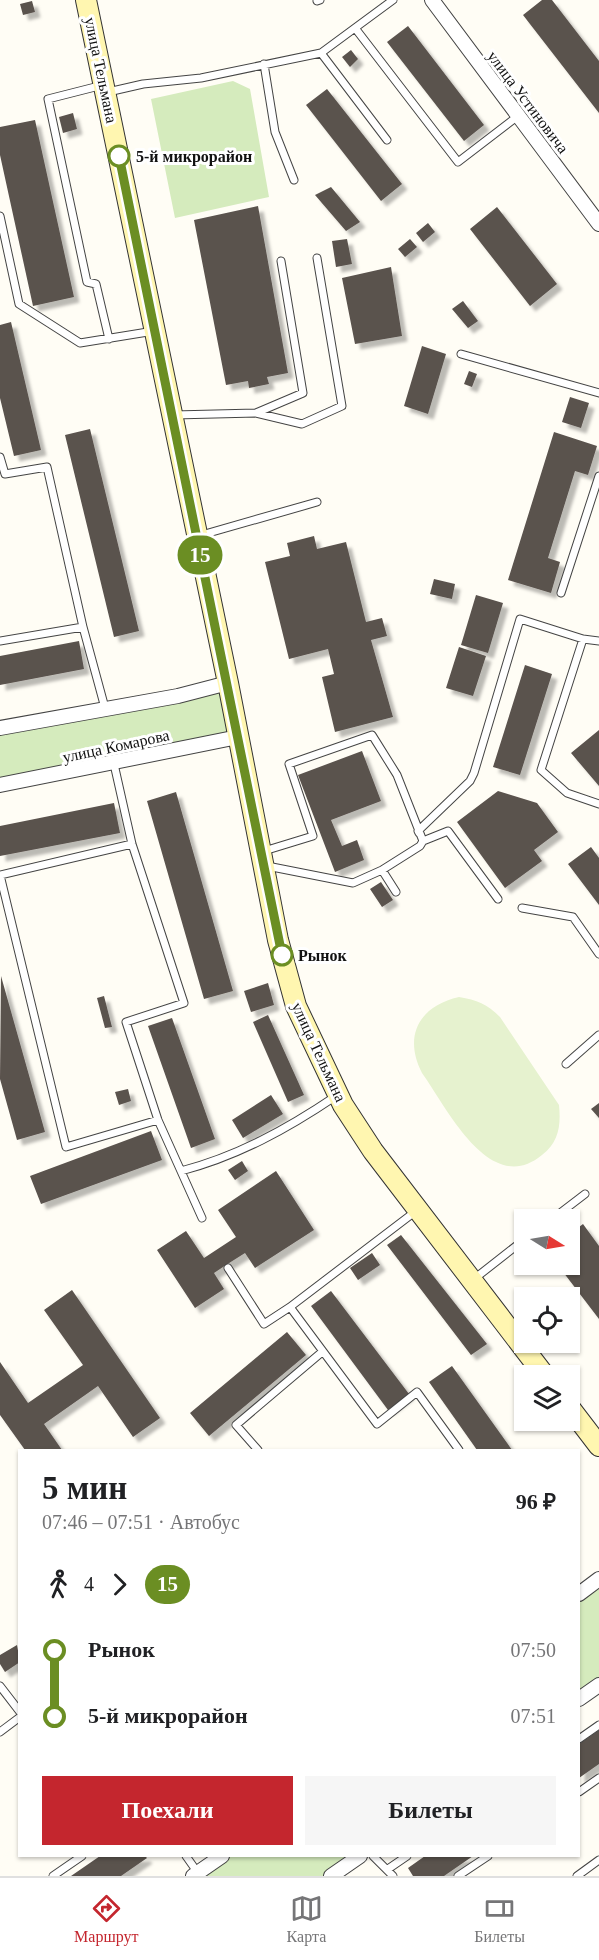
<!DOCTYPE html>
<html lang="ru">
<head>
<meta charset="utf-8">
<style>
  body { margin:0; font-family:"Times New Roman",serif; background:#f6f6f6; color:#202124; height:100vh; display:flex; flex-direction:column; font-size:22px; white-space:nowrap }
  * { box-sizing:border-box; margin:0 }
  p { font-size:20px; color:#757577 }
  .icon { flex:none; width:33px; height:33px; fill:none; stroke:currentColor; stroke-width:2; stroke-linecap:round; stroke-linejoin:round }
  .map { position:relative; flex:1; overflow:hidden }
  .sheet { position:absolute; left:18px; top:1449px; width:562px; height:408px; display:flex; flex-direction:column; background:#fff; border-radius:0px; box-shadow:0 2px 4px #0004 }
  .sheet>* { flex:none }
  .badge { padding:0 12px; border-radius:20px; font-size:21px; line-height:39px }
  .needle { width:39px; rotate:101deg }
  .controls { position:absolute; left:514px; top:1209px; display:grid; gap:12px }
  .controls a { display:grid; place-items:center; width:66px; height:66px; border-radius:0px; background:#fff; box-shadow:0 2px 4px #0004; font-size:30px }
  .map>.badge { position:absolute; translate:-50% -50%; box-shadow:0 0 0 3px #fff }
  .legs { display:flex; align-items:center; gap:9px; height:66px; padding:0 24px; font-size:20px }
  .legs p { margin-inline-start:auto }
  .overview { display:flex; align-items:center; justify-content:space-between; height:102px; padding:0 24px }
  h1 { font-size:33px; font-weight:700; line-height:45px }
  .button { display:flex; gap:12px; margin-top:auto; padding:12px 24px }
  .button a { flex:1; height:69px; border-radius:0px; background:#c4262e; color:#fff; font-size:24px; font-weight:700; line-height:69px; text-align:center }
  .button a+a { background:#f6f6f6; color:#202124 }
  ul { padding:0 24px; list-style:none }
  li { display:flex; align-items:center; gap:21px; height:66px; font-size:22px }
  li i { display:grid; place-items:center; width:9px; height:100%; margin:0 8px; background:currentColor }
  li i::after { content:''; width:15px; height:15px; margin:-8px; border:4px solid; border-radius:50%; background:#fff }
  li p { margin-inline-start:auto }
  li:first-child i { background:linear-gradient(#0000 50%,currentColor 0) }
  li:last-child i { background:linear-gradient(currentColor 50%,#0000 0) }
  .dock { display:flex; justify-content:space-around; align-items:center; height:84px; border-top:2px solid #e0e0e0; background:#fff; font-size:16px; color:#757577 }
  .dock a { display:grid; justify-items:center; gap:3px }
  .dock .on { color:#c4262e }
  .map>svg:first-child { display:block }
  .green { fill:#d5ebbd }
  .pitch { fill:#e6f2cf }
  .building { fill:#5a524d; filter:url(#shadow) }
  .lines { fill:none; stroke-linecap:round; stroke-linejoin:round }
  .lane-casing { stroke:#444; stroke-width:9 }
  .street-casing { stroke:#444; stroke-width:16 }
  .secondary-casing { stroke:#333; stroke-width:22 }
  .lane { stroke:#fff; stroke-width:7 }
  .street { stroke:#fff; stroke-width:14 }
  .secondary { stroke:#fff6b0; stroke-width:20 }
  .line-1-casing { stroke:#fff; stroke-width:14 }
  .line-1 { stroke:#6b8e23; stroke-width:9 }
  .stop-1-dot { fill:#fff; stroke:#6b8e23; stroke-width:3 }
  .labels { text-anchor:middle; dominant-baseline:central; stroke-width:6; stroke-linejoin:round; paint-order:stroke }
  .street-label { font-size:16px; fill:#111; stroke:#fff }
  .stop-label { font-size:16px; font-weight:bold; fill:#111; stroke:#fff; text-anchor:start }
</style>
</head>
<body>
<div class="map">
<svg width="599" height="1876" viewBox="0 0 599 1876">
  <defs>
    <filter id="shadow"><feDropShadow dx="5.5" dy="5.5" stdDeviation="1.5" flood-color="#0004"/></filter>
  </defs>
  <rect width="100%" height="100%" fill="#fffdf5"/>
  <path class="green" d="M233,81L250,89L269,197L175,218L151,99Z
    M228,683L238,737L0,785V728Z
    M599,1579V1685L579,1699V1594Z
    M222,1856H360L331,1876H193Z"/>
  <path class="pitch" d="M459,997C477,1000 487,1004 500,1017L559,1105C561,1125 559,1142 542,1155C490,1198 447,1108 422,1073C403,1036 419,1006 459,997Z"/>
  <path class="building" d="M542,0H552L599,61V113L523,15Z
    M32,1L35,12L23,15L20,4Z
    M408,26L484,125L464,141L387,42Z
    M351,50L358,59L350,67L342,57Z
    M327,89L402,184L381,201L306,105Z
    M73,113L77,129L63,133L59,117Z
    M35,120L74,297L33,306L0,155V127Z
    M331,187L360,222L346,231L315,195Z
    M258,206L288,373L267,377L269,384L249,388L248,381L226,385L194,220Z
    M497,207L557,284L530,306L470,229Z
    M428,223L435,232L423,242L416,233Z
    M347,239L352,264L336,267L332,241Z
    M410,239L417,247L405,257L398,249Z
    M391,267L402,336L355,344L342,278Z
    M463,301L478,321L468,328L452,309Z
    M11,322L41,450L14,456L0,398V325Z
    M422,346L446,354L428,414L404,406Z
    M469,371L477,374L472,387L464,384Z
    M570,397L589,403L581,428L562,422Z
    M90,429L139,631L114,637L65,435Z
    M554,432L597,446L588,475L575,471L548,558L560,562L551,593L508,580Z
    M314,536L317,549L346,542L366,622L382,618L387,636L371,640L393,717L335,732L322,677L334,674L328,649L289,659L265,562L290,556L287,543Z
    M434,579L455,584L452,599L430,594Z
    M476,595L503,603L488,653L461,645Z
    M79,641L84,669L0,685V656Z
    M459,647L486,656L473,696L446,688Z
    M525,665L552,674L520,775L493,767Z
    M599,730V786L571,753Z
    M362,751L381,801L331,820L342,846L357,840L364,860L335,872L298,775Z
    M498,791L537,803L558,832L534,850L542,861L505,888L457,822Z
    M176,792L233,991L204,999L147,801Z
    M114,803L120,833L0,856V826Z
    M591,847L599,858V905L568,864Z
    M381,882L393,900L382,907L370,889Z
    M1,976L45,1132L17,1140L0,1079Z
    M268,983L274,1005L251,1012L244,991Z
    M104,996L112,1027L105,1028L97,998Z
    M268,1015L304,1095L288,1102L253,1022Z
    M172,1018L215,1139L191,1148L148,1026Z
    M128,1089L131,1101L119,1105L115,1092Z
    M271,1095L283,1114L243,1138L232,1120Z
    M599,1103V1118L591,1109Z
    M151,1131L162,1160L41,1204L30,1176Z
    M242,1161L248,1171L235,1180L228,1170Z
    M276,1171L314,1230L255,1268L245,1253L226,1265L214,1273L224,1289L195,1308L157,1250L186,1231L204,1258L236,1237L218,1210Z
    M583,1224L599,1246V1319L557,1264H570V1234Z
    M401,1235L487,1344L471,1355L387,1245Z
    M372,1253L380,1265L358,1280L350,1268Z
    M72,1290L160,1418L133,1437L98,1386L44,1424L62,1450H25L0,1415V1362L28,1403L83,1365L44,1310Z
    M331,1291L409,1394L388,1410L311,1306Z
    M287,1332L306,1355L209,1436L190,1413Z
    M452,1366L512,1450H477L429,1382Z
    M17,1645L20,1662L5,1672L0,1664V1655Z
    M599,1730V1764L579,1778V1744Z
    M100,1856H145L147,1858L121,1876H71Z
    M425,1856H473L444,1876H413L408,1868Z"/>
  <g class="lines">
    <g class="lane-casing">
      <path id="lane" d="M317,1L320,0
        M355,28L458,162L518,116
        M321,53L387,140
        M264,64L275,132L294,180
        M103,85L48,99L87,282L96,284L109,339
        M108,92L143,84L201,78L321,53L393,0
        M0,216L19,304L80,343L154,331
        M461,354L599,393
        M256,413L302,424L342,406L317,258
        M174,415L256,413L303,393L281,261
        M0,457L5,474L47,467L83,627
        M198,536L317,502
        M561,593L599,476
        M0,641L83,627L105,708
        M599,641L583,639L541,770L567,793L599,804
        M114,764L132,844L184,1003L126,1022L158,1120L202,1218
        M419,833L418,831L470,781L474,773L520,619L583,639
        M132,844L0,875L66,1147L158,1120
        M264,851L313,836L289,764L372,735L397,775L423,841
        M267,866L353,883L382,870L420,846L423,841L448,831L498,899
        M382,870L396,892
        M522,908L573,917L599,954
        M566,1064L599,1035
        M181,1171C238,1156 287,1129 336,1096
        M551,1220L585,1194
        M228,1268L264,1324L290,1307L416,1211
        M474,1279L525,1239
        M290,1307L377,1424L417,1392L459,1450
        M258,1450L236,1425L322,1352
        M0,1686L20,1712
        M0,1732L20,1717
        M579,1739L599,1725
        M579,1792L599,1778
        M186,1856L198,1873
        M373,1856L393,1876
        M388,1869L407,1856
        M53,1876L82,1856
        M458,1876L488,1856
        M577,1876L599,1860"/>
    </g>
    <g class="street-casing">
      <path id="street" d="M432,0L599,224
        M0,728L178,696L228,683
        M0,785L238,737
        M579,1594L599,1579
        M579,1699L599,1685
        M193,1876L222,1856
        M331,1876L360,1856"/>
    </g>
    <g class="secondary-casing">
      <path id="secondary" d="M86,0L228,683L278,940L296,1006L343,1105L373,1151L545,1376
        M570,1408L599,1446"/>
    </g>
    <use href="#lane" class="lane"/>
    <use href="#street" class="street"/>
    <use href="#secondary" class="secondary"/>
  </g>
  <g class="lines">
    <g class="line-1-casing">
      <path id="line-1" d="M119,156L282,955"/>
    </g>
    <use href="#line-1" class="line-1"/>
  </g>
  <g class="stop-1-dot">
    <circle cx="119" cy="156" r="10"/>
    <circle cx="282" cy="955" r="10"/>
  </g>
  <g class="labels">
    <g class="street-label">
      <text transform="translate(101 70) rotate(78)">улица Тельмана</text>
      <text transform="translate(528 102) rotate(53)">улица Устиновича</text>
      <text transform="translate(116 746) rotate(-12)">улица Комарова</text>
      <text transform="translate(319 1052) rotate(65)">улица Тельмана</text>
    </g>
    <g class="stop-label">
      <text x="136" y="156">5-й микрорайон</text>
      <text x="298" y="955">Рынок</text>
    </g>
  </g>
</svg>
<div class="controls">
<a><svg class="needle" viewBox="-14 -14 28 28"><path d="M0-13l5 13h-10z" fill="#e53935"/><path d="M0 13l5-13h-10z" fill="#757577"/></svg></a>
<a><svg class="icon" aria-label="locate" viewBox="0 0 24 24"><circle cx="12" cy="12" r="6"/><path d="M12 2v4M12 18v4M2 12h4M18 12h4"/></svg></a>
<a><svg class="icon" aria-label="layers" viewBox="0 0 24 24"><path d="M12 4l9 5-9 5-9-5zM3 14l9 5 9-5"/></svg></a>
</div>
<b class="badge" style="left:200px;top:555px;background:#6b8e23;color:#fff">15</b>
<section class="sheet">
<div class="overview"><div><h1>5 мин</h1><p>07:46 – 07:51 · Автобус</p></div><b>96 ₽</b></div>
<div class="legs"><svg class="icon" aria-label="walk" viewBox="0 0 24 24"><circle cx="13" cy="4" r="2"/><path d="M13 8l-2 6 4 7M11 14l-3 7M7 12l3-4h3l4 4"/></svg>4<svg class="icon" aria-label="forward" viewBox="0 0 24 24"><path d="M9 5l7 7-7 7"/></svg><b class="badge" style="background:#6b8e23;color:#fff">15</b></div>
<ul>
<li><i style="color:#6b8e23"></i><b>Рынок</b><p>07:50</p></li>
<li><i style="color:#6b8e23"></i><b>5-й микрорайон</b><p>07:51</p></li>
</ul>
<div class="button"><a>Поехали</a><a>Билеты</a></div>
</section>
</div>
<nav class="dock">
<a class="on"><svg class="icon" aria-label="directions" viewBox="0 0 24 24"><path d="M12 3l9 9-9 9-9-9zM9 14v-3h6M13 9l2 2-2 2"/></svg>Маршрут</a>
<a><svg class="icon" aria-label="map" viewBox="0 0 24 24"><path d="M3 6l6-2 6 2 6-2v14l-6 2-6-2-6 2zM9 4v14M15 6v14"/></svg>Карта</a>
<a><svg class="icon" aria-label="tickets" viewBox="0 0 24 24"><path d="M3 7h18v10H3zM15 7v10"/></svg>Билеты</a>
</nav>
</body>
</html>
